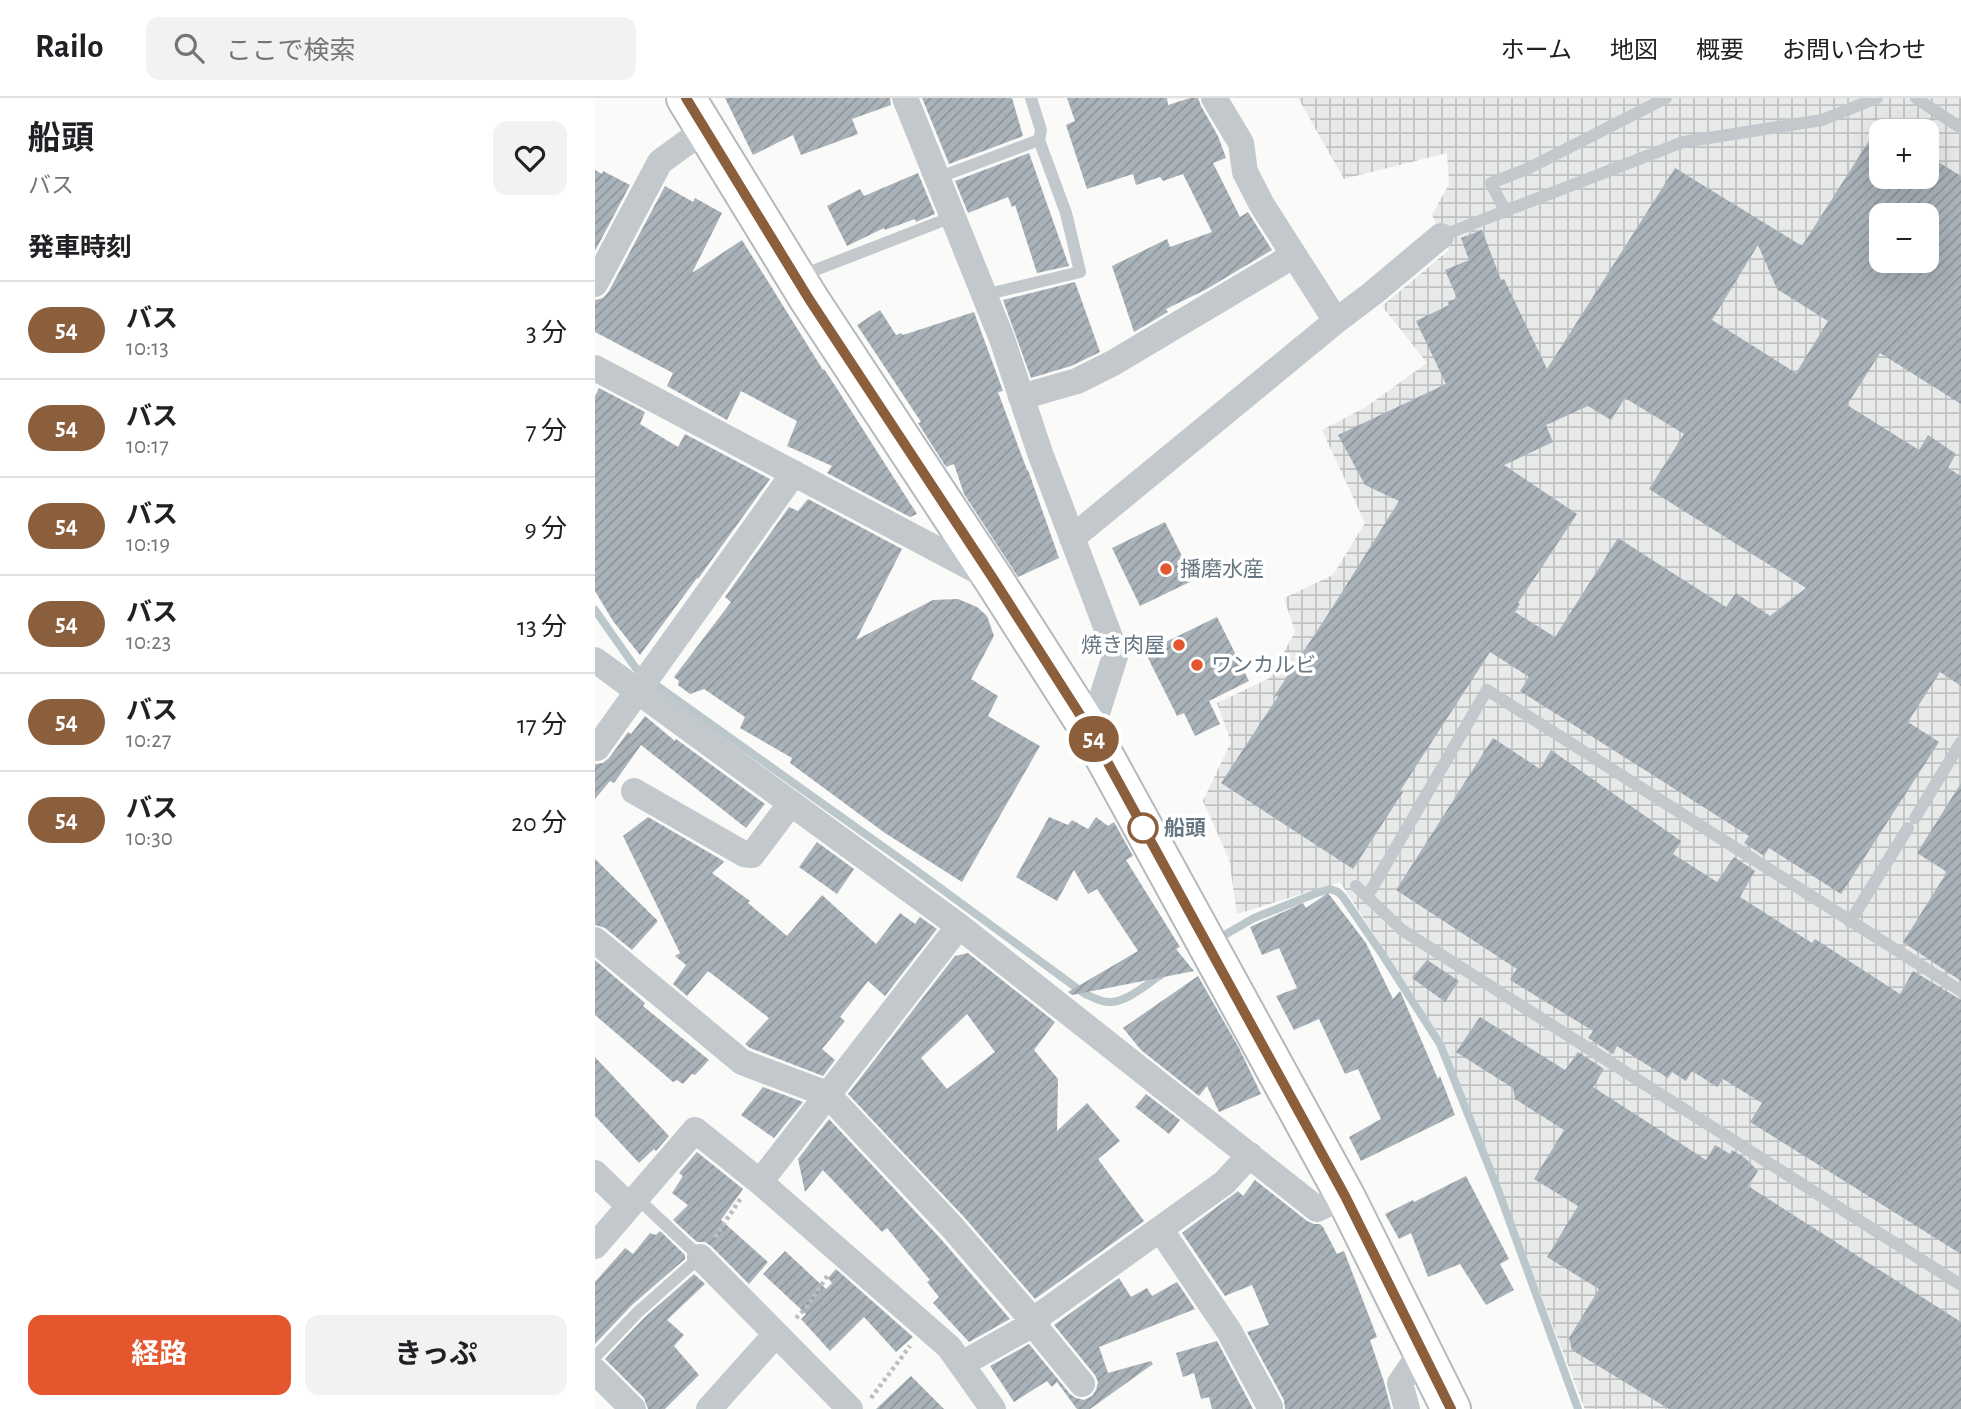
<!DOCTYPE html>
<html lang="ja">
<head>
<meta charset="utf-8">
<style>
  body { margin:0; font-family:"Alegreya Sans","Noto Sans JP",sans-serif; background:#f2f2f2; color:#202124; height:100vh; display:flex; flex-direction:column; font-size:26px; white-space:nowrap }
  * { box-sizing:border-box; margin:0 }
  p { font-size:23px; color:#757577 }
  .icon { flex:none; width:38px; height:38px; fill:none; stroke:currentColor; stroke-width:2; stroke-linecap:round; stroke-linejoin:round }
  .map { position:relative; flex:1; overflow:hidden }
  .sheet { display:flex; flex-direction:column; background:#fff; width:595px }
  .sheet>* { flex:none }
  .badge { padding:0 14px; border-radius:23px; font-size:24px; line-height:46px }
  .fabs { position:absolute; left:1274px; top:21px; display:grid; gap:14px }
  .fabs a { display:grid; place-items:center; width:70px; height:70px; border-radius:14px; background:#fff; box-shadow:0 7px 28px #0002; font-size:35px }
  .map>.badge { position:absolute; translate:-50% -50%; box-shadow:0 0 0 4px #fff }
  h2 { padding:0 28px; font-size:26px; line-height:63px }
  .round { display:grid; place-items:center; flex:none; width:74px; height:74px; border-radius:14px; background:#f2f2f2 }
  .summary { display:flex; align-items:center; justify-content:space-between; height:119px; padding:0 28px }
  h1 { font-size:33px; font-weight:700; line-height:52px }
  .action { display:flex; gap:14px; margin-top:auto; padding:14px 28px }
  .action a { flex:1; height:80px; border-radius:14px; background:#e4572e; color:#fff; font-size:28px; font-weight:700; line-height:80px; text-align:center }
  .action a+a { background:#f2f2f2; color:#202124 }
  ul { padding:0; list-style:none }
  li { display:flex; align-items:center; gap:21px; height:98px; padding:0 28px; border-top:2px solid #e0e0e0 }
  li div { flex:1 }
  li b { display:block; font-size:26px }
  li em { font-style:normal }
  li .badge { min-width:77px; font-weight:700; text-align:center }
  header { display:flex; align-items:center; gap:42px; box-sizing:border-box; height:98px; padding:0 35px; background:#fff; border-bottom:2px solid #e0e0e0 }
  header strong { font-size:33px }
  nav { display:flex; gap:38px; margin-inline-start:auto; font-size:24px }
  .search { width:490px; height:63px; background:#f2f2f2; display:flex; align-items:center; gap:18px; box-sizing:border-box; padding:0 24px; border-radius:14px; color:#757577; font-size:26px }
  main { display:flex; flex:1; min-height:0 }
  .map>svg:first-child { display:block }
  .industrial { fill:url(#industrial-grid); fill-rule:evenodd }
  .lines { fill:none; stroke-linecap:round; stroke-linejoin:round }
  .stream { stroke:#bbc7cb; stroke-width:8 }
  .building { fill:url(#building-hatch); fill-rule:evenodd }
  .trunk-casing { stroke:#b4b9bd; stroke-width:42 }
  .path { stroke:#bbbfc2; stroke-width:4.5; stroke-dasharray:3.5 3.5; stroke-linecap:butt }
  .service { stroke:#c3c8cc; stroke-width:12 }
  .minor { stroke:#c3c8cc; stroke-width:26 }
  .trunk { stroke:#fff; stroke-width:38 }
  .line-casing { stroke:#fff; stroke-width:16 }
  .line { stroke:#8b5e3c; stroke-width:10 }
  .poi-dot { fill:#e4572e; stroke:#fff; stroke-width:2.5 }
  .stop-dot { fill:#fff; stroke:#8b5e3c; stroke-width:3.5 }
  .labels { text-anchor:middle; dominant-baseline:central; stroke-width:7; stroke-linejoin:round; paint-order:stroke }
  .poi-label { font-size:21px; fill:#657683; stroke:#fff; text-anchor:start }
  .stop-label { font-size:21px; font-weight:bold; fill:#657683; stroke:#fff; text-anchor:start }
</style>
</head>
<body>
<header>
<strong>Railo</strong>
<div class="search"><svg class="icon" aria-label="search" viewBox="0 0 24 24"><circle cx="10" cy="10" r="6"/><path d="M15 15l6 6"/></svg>ここで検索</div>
<nav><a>ホーム</a><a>地図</a><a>概要</a><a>お問い合わせ</a></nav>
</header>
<main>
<section class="sheet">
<div class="summary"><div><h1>船頭</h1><p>バス</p></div><a class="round"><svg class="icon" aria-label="heart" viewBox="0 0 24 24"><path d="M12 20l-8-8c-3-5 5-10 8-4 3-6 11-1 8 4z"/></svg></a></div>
<h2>発車時刻</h2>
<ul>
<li><span class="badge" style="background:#8b5e3c;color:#fff">54</span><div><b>バス</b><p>10:13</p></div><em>3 分</em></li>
<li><span class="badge" style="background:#8b5e3c;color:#fff">54</span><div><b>バス</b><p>10:17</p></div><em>7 分</em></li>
<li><span class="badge" style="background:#8b5e3c;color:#fff">54</span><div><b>バス</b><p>10:19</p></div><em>9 分</em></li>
<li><span class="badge" style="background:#8b5e3c;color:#fff">54</span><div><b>バス</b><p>10:23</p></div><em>13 分</em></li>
<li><span class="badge" style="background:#8b5e3c;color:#fff">54</span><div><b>バス</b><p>10:27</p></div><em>17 分</em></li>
<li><span class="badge" style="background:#8b5e3c;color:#fff">54</span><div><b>バス</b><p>10:30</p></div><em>20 分</em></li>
</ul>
<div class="action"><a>経路</a><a>きっぷ</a></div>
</section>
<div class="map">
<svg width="1366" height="1311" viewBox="0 0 1366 1311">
  <defs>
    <pattern id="industrial-grid" width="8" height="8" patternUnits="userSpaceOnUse" patternTransform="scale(1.75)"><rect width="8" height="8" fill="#e8e9e9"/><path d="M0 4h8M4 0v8" fill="none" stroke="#c0c1c2"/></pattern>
    <pattern id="building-hatch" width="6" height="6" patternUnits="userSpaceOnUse" patternTransform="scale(1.75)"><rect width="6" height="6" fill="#aab3b9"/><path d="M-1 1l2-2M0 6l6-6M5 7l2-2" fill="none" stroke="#8e969c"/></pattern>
  </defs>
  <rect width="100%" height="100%" fill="#fafaf8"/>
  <path class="industrial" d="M703,0H1366V1311H990L848,943L745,784L642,816L634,761L608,703L636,644L622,605L675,580L700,534L689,500L738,477L770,425L727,332L771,309L832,265L787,208L854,152L837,117L854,86L852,55L749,81ZM1286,33H1332V79H1286ZM1286,117H1332V163H1286Z"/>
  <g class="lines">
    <path class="stream" d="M0,512L40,569L61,587L318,770L490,896C498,899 507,905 516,904C533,903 552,886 566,877
      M621,842L659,820L722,795L735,791L743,794L748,799L787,856L845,946L902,1089L983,1311"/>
  </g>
  <path class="building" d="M130,0H295L296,7L257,21L263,36L206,57L198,37L158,57Z
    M327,0H417L428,38L354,66Z
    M472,0H572L573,7L595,0H603L606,8L623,38L631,60L618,65L645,119L653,114L677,152L610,192L571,211L573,214L539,234L517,168L572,141L575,149L617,134L588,76L568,83L565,79L541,87L538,76L492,91L471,27L480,23Z
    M1286,24V79H1332V57L1366,78V306L1285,255L1252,307L1324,352L1333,337L1361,356L1353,370L1366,378V588L1345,574L1313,624L1344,644L1246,796L1174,750L1169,758L1149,745L1154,738L925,593L934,579L895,554L805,693L808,694L758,771L626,685L684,597L678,600L737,510L804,403L770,387L743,337L851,286L821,223L854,207L853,204L862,200L850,172L874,162L866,140L887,132L906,182L909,181L952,271L1080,70L1207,148ZM1286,117H1332V163H1286ZM1163,147L1182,191L1233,223L1201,275L1117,222ZM1030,300L1089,336L1054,391L1211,490L1175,518L1141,495L1131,509L1023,440L960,539L920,514L925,506L923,505L982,416L909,367L958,344L951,327L993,308L1016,322Z
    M434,55L474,168L442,175L420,107L417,109L413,99L373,115L360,83Z
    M0,72L7,76L8,73L35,87L0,153Z
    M323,75L340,116L321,124L320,121L290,132L289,130L252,148L232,108L265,91L269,98Z
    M70,88L98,104L100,100L127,115L97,175L147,142L228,272L229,271L239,286L322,416L315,419L232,375L237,368L192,348L202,323L146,293L132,322L72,288L78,275L0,234V202L8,200L14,193Z
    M480,184L505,254L476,268L436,280L408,202Z
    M285,212L301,237L306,235L308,237L379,214L408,293L403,294L432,372H433L464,460L423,479L369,396L359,366L351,369L323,325L326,324L262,227Z
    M4,290L50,314L45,326L83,349L90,336L175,381L103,481L102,480L45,557L18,523L0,493V298Z
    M213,401L307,451L261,542L338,502L363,501L382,509L392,518L399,538L376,581L403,598L393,618L445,648L367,784L290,735L195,665L197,660L145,630L150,619L109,591L95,596L83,587L84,583L79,579L136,504L130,499L194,409L203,413Z
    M570,424L599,482L545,508L517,450Z
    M622,519L654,583L614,603L625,626L600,638L589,615L582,618L550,554Z
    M50,618L80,643L81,641L170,706L151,730L46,647L19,685L15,683L0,701V666L8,665L14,660L33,634L36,636Z
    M898,640L945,671L956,652L1086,743L1078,756L1122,784L1139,759L1160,773L1145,799L1217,845L1220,841L1305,896L1318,873L1366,902V1156L1155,1024L1167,1005L1128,981L1122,989L1097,973L1091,983L1077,974L1073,980L1022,948L1018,956L993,940L998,933L915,882L922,871L801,792Z
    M1366,685V883L1308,844L1352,774L1322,755Z
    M53,719L127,762L129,764L117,775L155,803L153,805L192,838L227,797L281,846L305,815L320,826L325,819L342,831L290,898L273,883L245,919L250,923L227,951L240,962L228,978L155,950L150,946L174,920L113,873L92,898L78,886L91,867L80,858L85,855L28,738Z
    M454,719L473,727L477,722L493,731L501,719L513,728L519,724L538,758L531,762L585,849L581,851L599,873L477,897L473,894L543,853L502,791L493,796L479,772L462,803L421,779Z
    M222,744L259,771L242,796L204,769Z
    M0,761L63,823L37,852L10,830L0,827Z
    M733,795L771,845L798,901L805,893L843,981L845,978L860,1017L766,1063L754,1039L786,1021L763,971L750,976L724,921L699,932L681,898L702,890L684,850L667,857L655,829L708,805L711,810Z
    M373,855L460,924L439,952L463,981L462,1033L492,1005L525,1043L503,1061L549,1123L440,1201L369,1119L253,996L360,858ZM372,916L400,954L352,991L326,960Z
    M0,862L50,905L48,908L114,962L100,977L97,976L88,986L82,982L78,984L0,917Z
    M832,862L864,883L850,904L817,880Z
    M603,878L644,950L666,996L624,1014L612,988L604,998L546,952L528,930Z
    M885,919L970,972L983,954L1009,971L998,989L1111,1062L1120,1047L1135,1056L1137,1052L1150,1060L1163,1073L1153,1088L1366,1224V1311H1074L977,1252L974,1240L1004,1191L952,1159L983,1108L939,1081L969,1032L920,1001L918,990L861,954Z
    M0,959L74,1038L61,1053L59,1051L44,1065L0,1018Z
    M168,989L208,1004L179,1040L146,1017Z
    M551,996L585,1022L574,1036L540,1009Z
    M234,1021L345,1140L415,1221L374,1244L338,1205L344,1199L332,1184L335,1182L292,1130L287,1134L228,1072L210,1094L203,1061Z
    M102,1054L148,1091L126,1122L173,1164L154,1186L116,1148L110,1144H102L78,1122L93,1107L77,1095L88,1078L84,1075Z
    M871,1078L914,1161L905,1166L919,1192L891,1207L865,1166L833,1179L816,1135L804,1141L790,1116L818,1102L819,1104Z
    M660,1082L712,1123L719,1126H725L728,1129L742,1156L749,1153L782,1239L775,1242L789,1284L796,1311H690L689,1302L652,1234L674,1227L657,1187L630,1198L587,1135L643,1093L648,1098Z
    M65,1133L90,1157V1161L37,1207L0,1246V1184L30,1150L38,1156L55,1135L61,1137Z
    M190,1153L231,1191L237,1185L233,1180L241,1171L318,1239L301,1254L269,1219L235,1253L206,1221L211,1216L168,1176Z
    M99,1176L110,1186L72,1222L89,1237L79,1248L104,1277L70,1311H53L49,1300L10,1261L49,1220Z
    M524,1180L536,1199L552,1190L557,1198L582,1184L600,1211L504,1249L513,1275L556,1263L558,1266L495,1311H482L462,1284L457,1289L452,1283L419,1304L395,1268L434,1246L475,1296L481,1300L489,1302L497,1298L501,1292L503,1284L500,1277L459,1227Z
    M622,1243L658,1311H617L614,1299L606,1301L599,1275L588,1279L581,1255Z
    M316,1278L349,1311H281Z"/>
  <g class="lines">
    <g class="trunk-casing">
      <path id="trunk" d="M91,0L214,201L399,482L496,634L750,1098L856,1311"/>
    </g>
    <path class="path" d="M120,1139L146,1100
      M201,1220L211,1210L233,1177
      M276,1300L315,1248"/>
    <path class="service" d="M1321,0L1366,30
      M342,80L444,42
      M910,113L896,85L934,70L1071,0
      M846,138L1088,44L1227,22L1282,0
      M205,178L357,119
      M389,197L485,174L471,115L444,42L446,32L436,0
      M1320,720L1366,644
      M761,788L807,832L1366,1187
      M772,799L892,592L1366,893
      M1255,824L1313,730
      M0,1259L43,1214L105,1159L42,1100"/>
    <path class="minor" d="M310,0L407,241L445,355L521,555L496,634
      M619,0L646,45L650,74L667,107L741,223
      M0,186L65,64L109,32
      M0,270L394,479
      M426,299L482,283L518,265L686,165L696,156
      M477,440L741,223L778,195L846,138
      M0,562L364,828L722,1111L750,1098
      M2,650L199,375
      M39,693L149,756L157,757L196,705
      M0,842L147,964L232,996L357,1129L434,1218L438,1226L487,1286
      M0,1075L34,1108
      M165,1084L354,1249L398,1311
      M565,1131L634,1233L675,1309
      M0,1148L100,1032L165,1084L364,828
      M105,1159L255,1311
      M437,1223L629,1085L655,1057
      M367,1266L438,1226
      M0,1273L38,1311
      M114,1311L181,1236
      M812,1311L805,1285L827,1253"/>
    <use href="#trunk" class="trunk"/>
  </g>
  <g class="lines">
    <g class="line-casing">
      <path id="line" d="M91,0L214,201L399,482L496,634L750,1098L856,1311"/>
    </g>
    <use href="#line" class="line"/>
  </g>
  <g class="poi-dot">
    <circle cx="571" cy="471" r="7"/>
    <circle cx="584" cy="547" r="7"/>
    <circle cx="602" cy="567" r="7"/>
  </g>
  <circle class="stop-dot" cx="548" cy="730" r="14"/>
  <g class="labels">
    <g class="poi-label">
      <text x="585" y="471">播磨水産</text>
      <text x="570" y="547" text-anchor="end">焼き肉屋</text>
      <text x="616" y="567">ワンカルビ</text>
    </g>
    <g class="stop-label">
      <text x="569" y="730">船頭</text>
    </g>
  </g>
</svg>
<div class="fabs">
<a>+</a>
<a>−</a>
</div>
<b class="badge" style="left:499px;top:641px;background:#8b5e3c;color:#fff">54</b>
</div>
</main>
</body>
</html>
